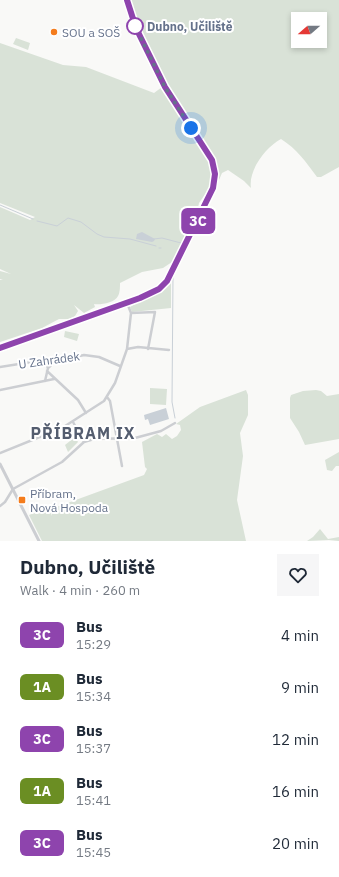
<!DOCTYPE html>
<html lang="en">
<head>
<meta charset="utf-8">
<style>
  body { margin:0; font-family:"IBM Plex Sans",sans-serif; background:#f6f6f7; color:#1f2937; height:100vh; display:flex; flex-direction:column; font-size:15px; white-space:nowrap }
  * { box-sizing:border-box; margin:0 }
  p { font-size:13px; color:#747a83 }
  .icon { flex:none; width:22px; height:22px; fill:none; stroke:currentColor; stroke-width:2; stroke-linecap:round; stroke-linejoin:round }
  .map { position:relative; height:541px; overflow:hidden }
  .panel { display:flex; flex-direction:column; background:#fff; flex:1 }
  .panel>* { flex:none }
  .badge { padding:0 8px; border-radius:6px; font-size:14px; line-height:26px }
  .needle { width:26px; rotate:250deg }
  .controls { position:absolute; left:291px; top:12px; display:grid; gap:8px }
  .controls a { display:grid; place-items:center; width:36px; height:36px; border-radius:0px; background:#fff; box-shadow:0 2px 6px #0003; font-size:20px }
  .you { position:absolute; width:20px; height:20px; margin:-10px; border:3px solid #fff; border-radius:50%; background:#1a73e8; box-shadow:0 0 0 6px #1a73e833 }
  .map>.badge { position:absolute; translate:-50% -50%; box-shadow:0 0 0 2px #fff }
  .round { display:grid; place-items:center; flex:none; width:42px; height:42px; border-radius:0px; background:#f6f6f7 }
  .head { display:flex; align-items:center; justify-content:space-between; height:68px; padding:0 20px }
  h1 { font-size:19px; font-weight:800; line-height:30px }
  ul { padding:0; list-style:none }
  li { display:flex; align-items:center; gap:12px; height:52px; padding:0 20px }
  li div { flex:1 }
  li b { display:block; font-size:15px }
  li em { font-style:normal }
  li .badge { min-width:44px; font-weight:700; text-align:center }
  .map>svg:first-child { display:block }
  .green { fill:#d9e2d7; fill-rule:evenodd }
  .water { fill:#c9d0d7 }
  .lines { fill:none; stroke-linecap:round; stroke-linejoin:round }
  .stream { stroke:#c9d0d7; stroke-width:1 }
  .minor { stroke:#ccced2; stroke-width:2.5 }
  .tertiary { stroke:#ccced2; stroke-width:3 }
  .line-casing { stroke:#fff; stroke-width:9 }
  .line { stroke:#8e44ad; stroke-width:6 }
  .walk { stroke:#65728b; stroke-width:4; stroke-dasharray:0 7.2 }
  .stop-dot { fill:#fff; stroke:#8e44ad; stroke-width:2 }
  .poi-dot { fill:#f47c1c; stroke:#fff; stroke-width:1.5 }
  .labels { text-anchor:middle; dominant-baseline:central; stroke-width:4; stroke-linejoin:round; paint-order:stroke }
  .stop-label { font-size:12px; font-weight:bold; fill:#65728b; stroke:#fff; text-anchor:start }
  .poi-label { font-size:12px; fill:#65728b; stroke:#fff; text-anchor:start }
  .street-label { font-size:12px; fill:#65728b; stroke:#fff }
  .district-label { font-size:16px; font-weight:bold; letter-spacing:1px; fill:#545d6f; stroke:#fff }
</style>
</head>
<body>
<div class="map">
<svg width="339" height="541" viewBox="0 0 339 541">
  <rect width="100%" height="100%" fill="#f9f9f7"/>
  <path class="green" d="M125,0H339V167L321,177H317C306,162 297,149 281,139C266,147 248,170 251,188L244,181L228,170L222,173L219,180L212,167L210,187L199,203L197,212L175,260L163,268L142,272L120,283C120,287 120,293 118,296C115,303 100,305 94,304L95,307L84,313L74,305L78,311L75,316L69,319H59L42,328L0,342V280H3L0,279V271L11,274L0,269V207L30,220L35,217L0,203V43L63,65L86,67L154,93L162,87L133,29ZM298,19H320V41H298Z
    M16,38L30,43L28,50L13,44Z
    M171,280V308L132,312L130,307C146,297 158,296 171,280Z
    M65,331L79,334L77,341L64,337Z
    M150,388L167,389L166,405L150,404Z
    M246,390L248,395V415L240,433L243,456L237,500L246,541H42L29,515L48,508L52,516L51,509L144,475L147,469L145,467L142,442L157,434L162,437L166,434L172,439L177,436L181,430L180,425L176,424L200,407Z
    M316,390L321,391L327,396L339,394V439L305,445L299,432L290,418V398L291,395L303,391Z
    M75,437L78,442L68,452L65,445Z
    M339,452V466H336L332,471L327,470L325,460Z
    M320,529L328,539L339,537V541L329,540L307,541L313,537Z"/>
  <path class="water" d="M142,232L155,239L154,241L152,242L136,239L137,234Z
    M166,408L169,419L150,425L148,419L145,420L144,415Z"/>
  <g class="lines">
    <path class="stream" d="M0,205L33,219
      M37,221L57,226L68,218L81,222L97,234L104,237L130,239L156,246
      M154,239L162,238L181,243
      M159,248H161
      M175,418L172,402L173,276L188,247"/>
    <path class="minor" d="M131,313L155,312L148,349
      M0,348L140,298L159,289L167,281L213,188L215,174L212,160L165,87L136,28L127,0
      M127,349L138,347L169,350
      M44,361L48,368L45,381
      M0,367L44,360H62L84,355L99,357L120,366
      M48,368L56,361
      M47,371L78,400L86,413
      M0,390L54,379
      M107,397L110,401L122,466
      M73,422L84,442
      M0,453L62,428L104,401L115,383L127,349L131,313L127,303
      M0,506L5,502L13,489L62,462L84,442L94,439L135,438L161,431L175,423"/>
    <path class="tertiary" d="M0,464L39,541"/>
  </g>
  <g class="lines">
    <g class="line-casing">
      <path id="line" d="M0,348L140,298L159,289L167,281L213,188L215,174L212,160L165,87L136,28L127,0"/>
    </g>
    <use href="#line" class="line"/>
    <path class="walk" d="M135,26L165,87L191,128"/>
  </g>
  <circle class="stop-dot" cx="135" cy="26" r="8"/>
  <g class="poi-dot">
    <circle cx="54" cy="32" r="4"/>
    <rect x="18" y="496" width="8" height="8" rx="2"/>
  </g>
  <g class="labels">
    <g class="stop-label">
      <text x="147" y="26">Dubno, Učiliště</text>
    </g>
    <g class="poi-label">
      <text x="62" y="32">SOU a SOŠ</text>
      <text x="30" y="493">Příbram,<tspan x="30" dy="14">Nová Hospoda</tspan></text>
    </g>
    <g class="street-label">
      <text transform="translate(49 360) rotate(-8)">U Zahrádek</text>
    </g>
    <g class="district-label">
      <text x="83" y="433">PŘÍBRAM IX</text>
    </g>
  </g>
</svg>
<div class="controls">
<a><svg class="needle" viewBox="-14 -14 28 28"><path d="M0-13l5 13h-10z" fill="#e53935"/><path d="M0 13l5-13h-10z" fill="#747a83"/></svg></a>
</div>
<div class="you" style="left:191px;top:128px"></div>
<b class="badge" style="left:198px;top:221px;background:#8e44ad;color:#fff">3C</b>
</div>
<section class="panel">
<div class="head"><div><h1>Dubno, Učiliště</h1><p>Walk · 4 min · 260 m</p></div><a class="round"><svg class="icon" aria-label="heart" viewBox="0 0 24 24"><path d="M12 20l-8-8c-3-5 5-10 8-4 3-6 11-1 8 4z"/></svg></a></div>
<ul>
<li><span class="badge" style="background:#8e44ad;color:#fff">3C</span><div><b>Bus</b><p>15:29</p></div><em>4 min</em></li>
<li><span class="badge" style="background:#6b8e23;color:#fff">1A</span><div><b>Bus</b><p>15:34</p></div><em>9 min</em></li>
<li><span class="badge" style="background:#8e44ad;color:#fff">3C</span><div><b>Bus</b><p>15:37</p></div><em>12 min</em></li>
<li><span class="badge" style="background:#6b8e23;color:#fff">1A</span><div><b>Bus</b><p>15:41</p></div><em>16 min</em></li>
<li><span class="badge" style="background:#8e44ad;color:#fff">3C</span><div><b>Bus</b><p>15:45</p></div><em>20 min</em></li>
</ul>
</section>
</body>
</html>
